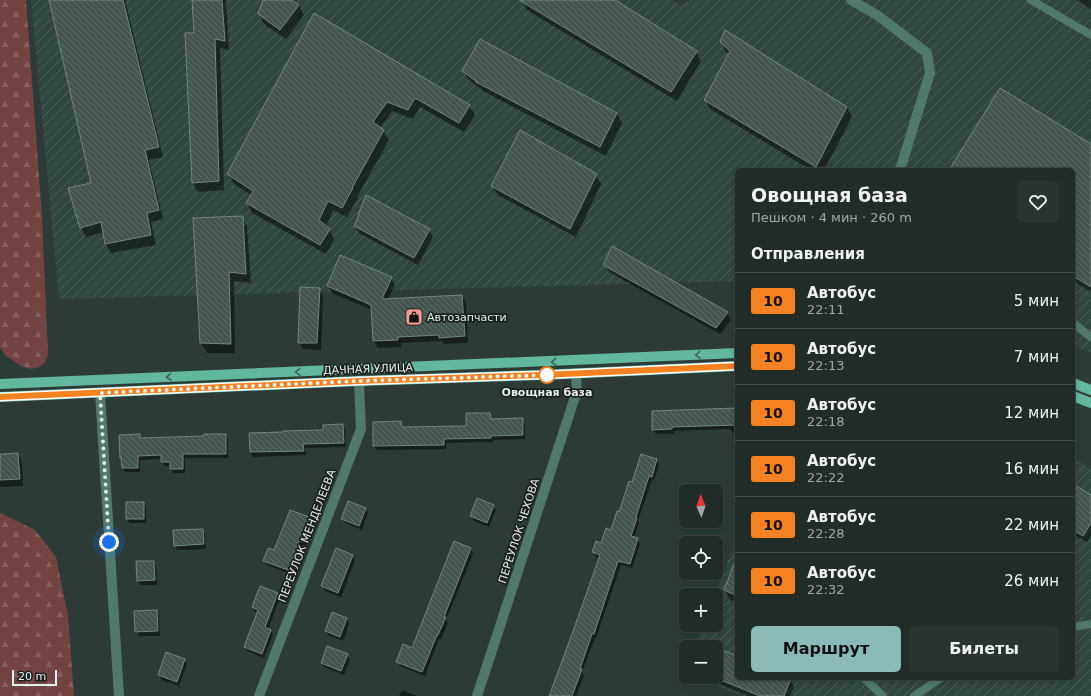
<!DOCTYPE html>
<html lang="ru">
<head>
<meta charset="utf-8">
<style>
  body { margin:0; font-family:"DejaVu Sans",sans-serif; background:#293430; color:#f1f3f6; height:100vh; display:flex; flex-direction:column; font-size:15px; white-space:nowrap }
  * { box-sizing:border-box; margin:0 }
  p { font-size:13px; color:#a2a7a8 }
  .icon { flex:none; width:22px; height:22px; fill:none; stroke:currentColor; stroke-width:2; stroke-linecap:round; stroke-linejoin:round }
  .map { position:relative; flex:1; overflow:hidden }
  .panel { position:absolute; left:735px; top:168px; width:340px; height:512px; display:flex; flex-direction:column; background:#212c28; border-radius:6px; box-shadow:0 2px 6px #0003,0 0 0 1px #3e4845 }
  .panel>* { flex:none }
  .badge { padding:0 8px; border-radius:3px; font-size:14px; line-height:26px }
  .needle { width:26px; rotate:358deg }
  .buttons { position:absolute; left:679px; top:484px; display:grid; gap:8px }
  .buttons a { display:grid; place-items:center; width:44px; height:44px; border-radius:6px; background:#212c28; box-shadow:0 2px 6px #0003,0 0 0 1px #3e4845; font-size:20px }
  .scale { position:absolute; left:12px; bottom:10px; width:45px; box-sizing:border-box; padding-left:4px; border:2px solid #e5efeb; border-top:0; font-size:11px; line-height:14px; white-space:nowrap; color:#e5efeb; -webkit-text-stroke:3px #1a201e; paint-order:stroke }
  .you { position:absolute; width:20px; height:20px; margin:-10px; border:3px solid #fff; border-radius:50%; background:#1a73e8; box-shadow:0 0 0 6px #1a73e833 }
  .map>.badge { position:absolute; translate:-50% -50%; box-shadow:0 0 0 2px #fff }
  h2 { padding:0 16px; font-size:15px; line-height:36px }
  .round { display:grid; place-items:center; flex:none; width:42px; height:42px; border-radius:6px; background:#293430 }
  .overview { display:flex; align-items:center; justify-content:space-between; height:68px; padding:0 16px }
  h1 { font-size:19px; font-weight:800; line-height:30px }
  .primary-button { display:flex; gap:8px; margin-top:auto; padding:8px 16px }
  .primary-button a { flex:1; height:46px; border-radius:6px; background:#8bbbb9; color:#111; font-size:16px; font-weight:800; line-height:46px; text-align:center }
  .primary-button a+a { background:#293430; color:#f1f3f6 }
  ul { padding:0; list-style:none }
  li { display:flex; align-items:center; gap:12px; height:56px; padding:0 16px; border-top:1px solid #3e4845 }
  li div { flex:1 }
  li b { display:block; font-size:15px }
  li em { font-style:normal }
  li .badge { min-width:44px; font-weight:700; text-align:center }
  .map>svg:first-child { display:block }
  .industrial { fill:url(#industrial-furrows) }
  .forest { fill:url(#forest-firs) }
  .shadow { fill:#0007 }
  .building { fill:url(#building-back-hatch); stroke:#74857f }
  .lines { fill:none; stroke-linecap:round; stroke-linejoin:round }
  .lane { stroke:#51786c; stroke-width:8 }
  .street { stroke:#51786c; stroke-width:10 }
  .primary { stroke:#62b79f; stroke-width:10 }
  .oneway { stroke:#3a6458 }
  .line-casing { stroke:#fff; stroke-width:9 }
  .line { stroke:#f58220; stroke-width:6 }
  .walk { stroke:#e5efeb; stroke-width:4; stroke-dasharray:0 7.2 }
  .stop-dot { fill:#fff; stroke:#f58220; stroke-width:2 }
  .labels { text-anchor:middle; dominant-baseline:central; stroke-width:3.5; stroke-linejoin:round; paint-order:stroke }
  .poi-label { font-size:11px; fill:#e5efeb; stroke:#1a201e; text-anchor:start }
  .street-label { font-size:11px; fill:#e5efeb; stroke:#1a201e }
  .stop-label { font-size:11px; font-weight:bold; fill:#e5efeb; stroke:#1a201e }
</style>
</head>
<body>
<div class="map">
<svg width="1091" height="696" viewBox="0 0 1091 696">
  <defs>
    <pattern id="industrial-furrows" width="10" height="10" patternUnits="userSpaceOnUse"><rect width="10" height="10" fill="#304640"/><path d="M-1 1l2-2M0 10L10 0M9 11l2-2" fill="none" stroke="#4e615c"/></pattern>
    <pattern id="forest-firs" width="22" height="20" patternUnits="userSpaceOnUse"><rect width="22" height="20" fill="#724341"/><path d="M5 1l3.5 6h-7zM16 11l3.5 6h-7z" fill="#865e5d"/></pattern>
    <pattern id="building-back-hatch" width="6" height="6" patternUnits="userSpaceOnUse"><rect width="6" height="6" fill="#44544e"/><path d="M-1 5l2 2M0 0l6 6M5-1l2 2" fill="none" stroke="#5f6d68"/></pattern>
  </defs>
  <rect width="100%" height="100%" fill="#2c3b36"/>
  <path class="industrial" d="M31,0H672L680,5L691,0H1091V353L1073,345V170H737V281L59,299Z
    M1073,458L1091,469V696H743L695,677H716V647H694L703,625H716V595H715L737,538V678H1073Z"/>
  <path class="forest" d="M0,0H26L42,217L48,354L45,363L39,367L30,369L21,366L5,355L0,348Z
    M0,513L35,530L56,557L68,616L74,696H0Z"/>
  <path class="shadow" d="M50,0H125L163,157L149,160L163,219L151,222L156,245L111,253L106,244L104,232L86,237L81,227L92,183Z
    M193,0H226L229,50L220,48L224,190L198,192L193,183L195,34Z
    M264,0H289L299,5L304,15L286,39L264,24L259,14Z
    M521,0H613L696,52L701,61L677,101L527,10Z
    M1077,0H1091V9Z
    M314,15L469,106L475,115L464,132L420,107L413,119L392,111L380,128L383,131L389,140L357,197L358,198L347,217L333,210L326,227L329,229L334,239L326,254L252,213L247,203L251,195L234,184L228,174Z
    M721,42L847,107L852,117L824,170H811L710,109L705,100L730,54L726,52Z
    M463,71L617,114L622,123L606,156L483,91L481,89L469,80Z
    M1091,145V292L1073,281V170H950Z
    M596,175L601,184L576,237L498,195L492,186Z
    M242,217L247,227L251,283L234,281L235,353H207L201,343L194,219Z
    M355,226L429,230L433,237L418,265L359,233Z
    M605,265L727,313L731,320L720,334L609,272Z
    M391,278L395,285L388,299L462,296L466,303L468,343L444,344L442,341L401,343V347L378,348L374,341L372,310L332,293L328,286Z
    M319,289L323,296L321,350L303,349L299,342Z
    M737,409V433H733L730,429L674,431V434H656L653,430Z
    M490,414L492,420L522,419L525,424V439L493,440V442L446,443V449L377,450L374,446L401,422L403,427H467Z
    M343,425L345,430L346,447L305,448L306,455L253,457L250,452V434L324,431Z
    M139,435L141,439L205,437L226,435L228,439V458H185V473H173L171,469V466H165L162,462V459L140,460V472H125L123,468L122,461L121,458Z
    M18,454L22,461L23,486L0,487V455Z
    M657,460L659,465L654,481L652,480L638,521L639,523L634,538L637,539L640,544L632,568L621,565L596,638H595L582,672L584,675L576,696H548L550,691H552L600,558L596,557L593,552L602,544L611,531L633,483Z
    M1073,485L1091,496V536L1087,542L1073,534Z
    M143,503L146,507V523H129L127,518Z
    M493,506L496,510L489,527L474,521L471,516Z
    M365,509L368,513L362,530L345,523L343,519Z
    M311,519L314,523L305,546L302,545L290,574L267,565L264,561Z
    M203,530L205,534L206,549L177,550L175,545Z
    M454,542L471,549L473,554L446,620L448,623L441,639H439L425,676L400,666L397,662L412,649Z
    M352,556L355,560L341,597L325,591L322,586Z
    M737,560V602L730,600L725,590Z
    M154,562L156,566L157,585H140L138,581Z
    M261,587L278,593L280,598L268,630L271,631L273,635L264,658L247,651L245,647L258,613L255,612L253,607Z
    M157,611L159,615L160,636H139L136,632Z
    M332,614L347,619L349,624L343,641L328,635L326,631Z
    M705,644L712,647H704Z
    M716,648L737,657V678H786L790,680L794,687L790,696H748L703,677H716Z
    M347,655L350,660L344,675L324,667L322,663Z
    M184,660L187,664L179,686L162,680L159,675Z
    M402,690L417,696H399Z"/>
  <path class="building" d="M49,0H123L159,147L145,150L159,210L147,213L151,235L105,244L101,222L80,228L68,188L91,183Z
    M192,0H222L225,41L215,39L219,181L192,183L185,33H194Z
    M263,0H291L299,5L280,30L258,14Z
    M519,0H615L697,51L671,92Z
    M314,13L470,105L459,123L415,98L408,110L387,102L373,122L384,130L352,188H353L342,208L328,201L319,220L330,229L320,245L246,203L253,191L227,174Z
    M725,30L847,107L816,167L704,100L730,51L720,42Z
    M480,39L617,113L600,147L476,82V81L462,71Z
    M1000,88L1091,144V287L1073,276V170H949Z
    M520,130L597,174L570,229L491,186Z
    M366,195L430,229L414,258L354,226L359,215H358Z
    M243,216L246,274L229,272L231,344L200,343L193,218Z
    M612,246L728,312L716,328L603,265Z
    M340,255L392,277L382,299L462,295L465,336L439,338V335L398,337V340L373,341L371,305L327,286Z
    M300,287L320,288L317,343H298Z
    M737,408V425L672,427V429L652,430V411Z
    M466,413H490L491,419L523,418V435L491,436V438L444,439V445L373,446V422L401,421L402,427L466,426Z
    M343,424L344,443L303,444L304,451L250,452L249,433L283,432V431L323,430V425Z
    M140,434V438L204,436V434H226V454H183V469H170V462H161V455L138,456V468H122L121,458H120L119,435Z
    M18,453L20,479L0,480V454Z
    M641,454L657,459L652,477L649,476L636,517L637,518L631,536L638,538L630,564L618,561L594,634H592L580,669H582L572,696H549L572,634L600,555L592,552L596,541L601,543L606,528L611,530L617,511L619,512L629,481L632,482Z
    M1073,484L1091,495V523L1083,536L1073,530Z
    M477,498L494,505L487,523L470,516Z
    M348,501L366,508L359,526L341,519Z
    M126,502H144V519H126Z
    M290,510L312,518L303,542L299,541L288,570L263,561L268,548L274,550Z
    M203,529L204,544L174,546L173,530Z
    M454,541L471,548L444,617H446L438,635H437L422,672L396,662L403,644L412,648Z
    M336,548L353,555L338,593L321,586Z
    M736,559H737V596L724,590Z
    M136,561H154L155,580L137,581Z
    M260,586L278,593L265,627L271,630L262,654L244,647L258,610L252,607Z
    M157,610L158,631L135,632L134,611Z
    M332,612L347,618L340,637L325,631Z
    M327,646L348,654L341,671L321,663Z
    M716,647L737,656V678H791L784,696H760L716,678Z
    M166,652L185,659L177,682L158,675Z"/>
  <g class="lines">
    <path class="lane" d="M1031,0L1091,35
      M1073,323L1091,337
      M1073,627L1091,624
      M864,678L883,696
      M914,696L941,678"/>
    <path class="street" d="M851,0L877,15L927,53L930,73L900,170
      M100,393L119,696
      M259,696L361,429L359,381
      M477,696L577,391L576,373"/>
    <path class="primary" d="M1073,383L1091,390
      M0,384L737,353
      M1073,396L1091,403
      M0,397L359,381L542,375L737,366"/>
  </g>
  <defs><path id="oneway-chevron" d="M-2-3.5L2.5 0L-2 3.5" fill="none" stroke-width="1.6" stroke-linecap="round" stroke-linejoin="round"/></defs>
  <g class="oneway">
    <use href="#oneway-chevron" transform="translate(698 355) rotate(177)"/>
    <use href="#oneway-chevron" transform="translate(554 362) rotate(177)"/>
    <use href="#oneway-chevron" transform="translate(298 372) rotate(177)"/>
    <use href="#oneway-chevron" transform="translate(169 377) rotate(177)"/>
  </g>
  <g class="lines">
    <g class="line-casing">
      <path id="line" d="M0,397L359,381L542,375L737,366"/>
    </g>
    <use href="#line" class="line"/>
    <path class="walk" d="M109,542L100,393L359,381L547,375"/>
  </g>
  <defs>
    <g id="shop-square" transform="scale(0.9)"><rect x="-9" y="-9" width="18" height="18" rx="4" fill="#f59b98" stroke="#1a201e"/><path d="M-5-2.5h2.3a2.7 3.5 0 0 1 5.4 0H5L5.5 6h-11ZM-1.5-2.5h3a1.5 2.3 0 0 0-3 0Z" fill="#111"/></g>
  </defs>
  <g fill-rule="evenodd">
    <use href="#shop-square" x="414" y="317"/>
  </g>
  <circle class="stop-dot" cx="547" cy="375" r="8"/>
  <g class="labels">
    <g class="poi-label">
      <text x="427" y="317">Автозапчасти</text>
    </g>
    <g class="street-label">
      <text transform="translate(368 369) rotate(-2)">ДАЧНАЯ УЛИЦА</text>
      <text transform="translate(519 531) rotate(-72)">ПЕРЕУЛОК ЧЕХОВА</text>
      <text transform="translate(307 536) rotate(-69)">ПЕРЕУЛОК МЕНДЕЛЕЕВА</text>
    </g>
    <g class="stop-label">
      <text x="547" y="392">Овощная база</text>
    </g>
  </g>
</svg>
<div class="buttons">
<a><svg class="needle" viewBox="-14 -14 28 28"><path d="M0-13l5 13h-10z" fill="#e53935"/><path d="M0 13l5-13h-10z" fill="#a2a7a8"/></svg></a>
<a><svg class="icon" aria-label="locate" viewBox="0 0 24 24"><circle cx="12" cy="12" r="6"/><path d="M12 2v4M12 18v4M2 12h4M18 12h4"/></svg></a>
<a>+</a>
<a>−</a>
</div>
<div class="scale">20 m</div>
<div class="you" style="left:109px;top:542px"></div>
<section class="panel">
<div class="overview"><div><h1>Овощная база</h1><p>Пешком · 4 мин · 260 m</p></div><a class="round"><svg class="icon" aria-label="heart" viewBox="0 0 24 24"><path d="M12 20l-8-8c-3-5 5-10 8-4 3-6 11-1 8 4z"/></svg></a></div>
<h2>Отправления</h2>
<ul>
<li><span class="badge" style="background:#f58220;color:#111">10</span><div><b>Автобус</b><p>22:11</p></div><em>5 мин</em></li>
<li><span class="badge" style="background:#f58220;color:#111">10</span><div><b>Автобус</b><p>22:13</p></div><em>7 мин</em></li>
<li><span class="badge" style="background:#f58220;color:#111">10</span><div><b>Автобус</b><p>22:18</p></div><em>12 мин</em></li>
<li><span class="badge" style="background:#f58220;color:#111">10</span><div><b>Автобус</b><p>22:22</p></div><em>16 мин</em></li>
<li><span class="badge" style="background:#f58220;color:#111">10</span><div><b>Автобус</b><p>22:28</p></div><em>22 мин</em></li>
<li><span class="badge" style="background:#f58220;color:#111">10</span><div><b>Автобус</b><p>22:32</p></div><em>26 мин</em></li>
</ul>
<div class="primary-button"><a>Маршрут</a><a>Билеты</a></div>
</section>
</div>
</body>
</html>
